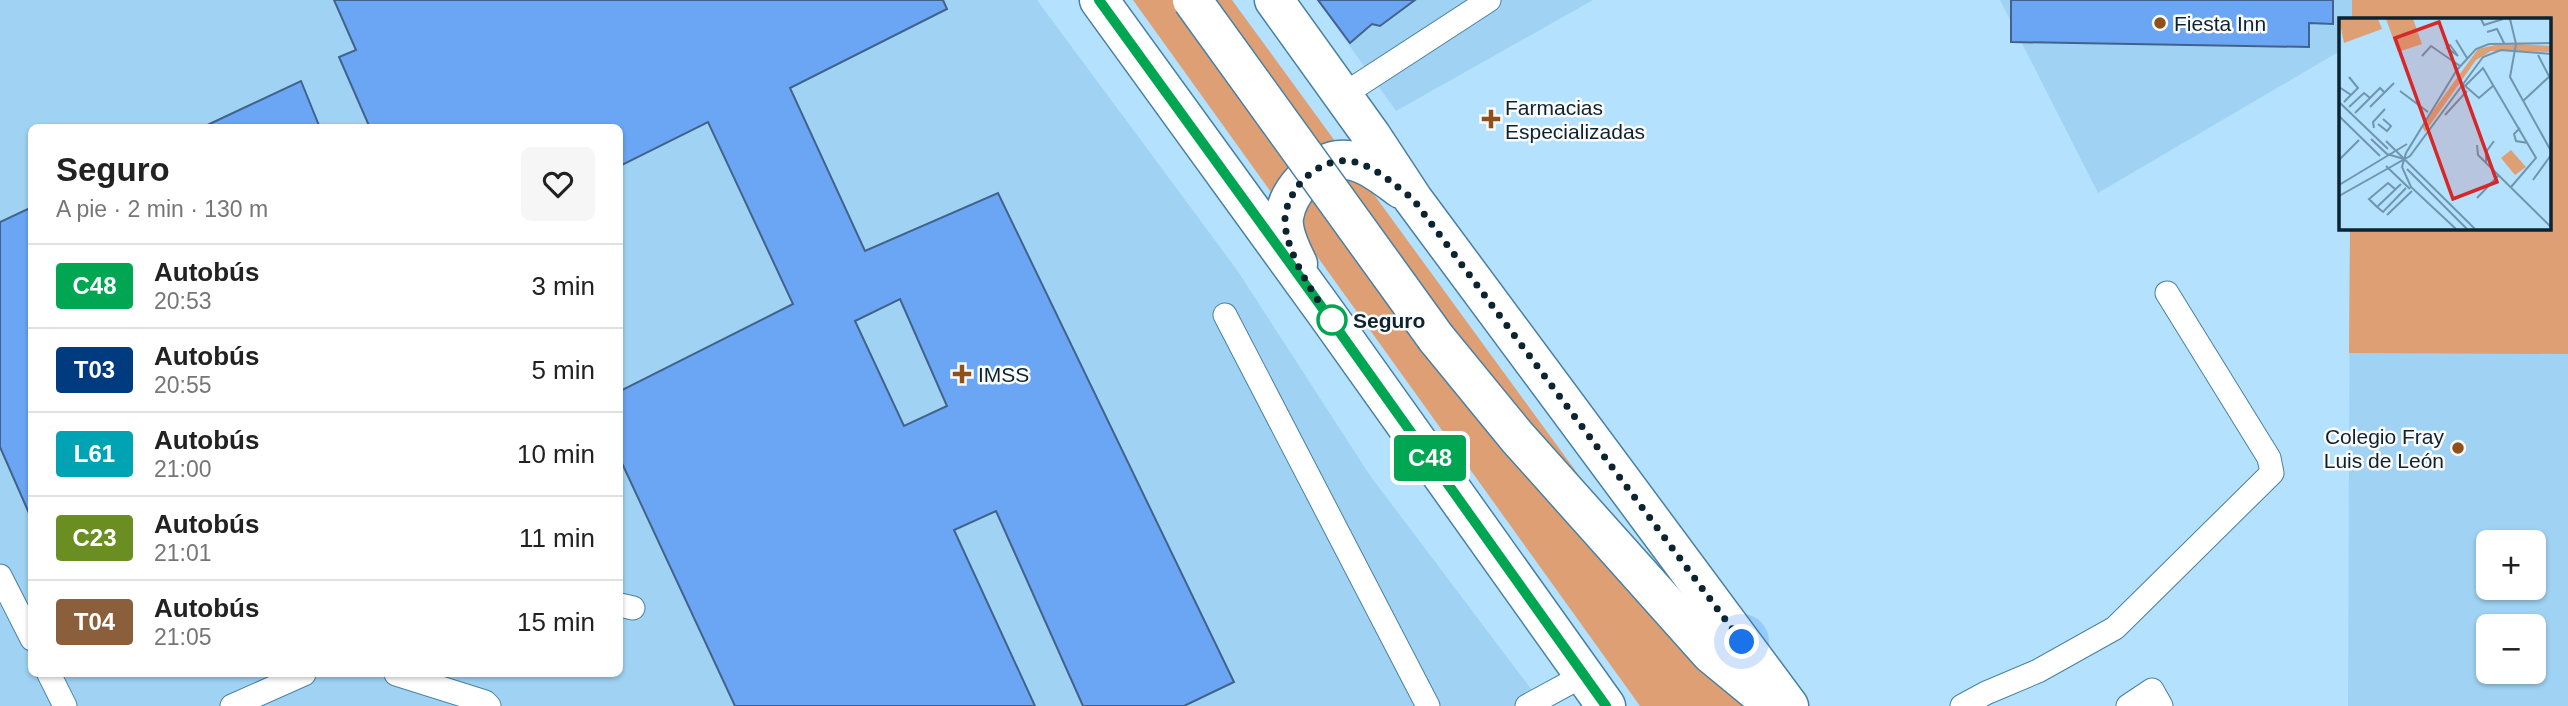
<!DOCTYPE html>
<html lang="es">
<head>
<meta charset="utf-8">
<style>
  body { margin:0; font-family:Arial,sans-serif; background:#f6f6f6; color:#222; height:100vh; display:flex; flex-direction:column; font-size:26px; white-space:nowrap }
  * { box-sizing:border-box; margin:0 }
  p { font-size:23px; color:#767676 }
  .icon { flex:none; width:38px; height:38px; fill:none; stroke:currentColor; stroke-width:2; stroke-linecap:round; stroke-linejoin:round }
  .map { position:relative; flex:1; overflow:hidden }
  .details { position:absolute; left:28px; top:124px; width:595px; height:553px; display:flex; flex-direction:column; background:#fff; border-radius:10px; box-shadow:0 2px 5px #0004 }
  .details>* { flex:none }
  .badge { padding:0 14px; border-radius:5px; font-size:24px; line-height:46px }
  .fabs { position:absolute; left:2476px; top:530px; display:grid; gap:14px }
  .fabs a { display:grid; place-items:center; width:70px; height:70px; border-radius:10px; background:#fff; box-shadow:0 2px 5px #0004; font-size:35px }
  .you { position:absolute; width:35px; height:35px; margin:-18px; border:5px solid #fff; border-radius:50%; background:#1a73e8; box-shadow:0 0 0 10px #1a73e833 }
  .map>.badge { position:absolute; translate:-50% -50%; box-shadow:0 0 0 4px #fff }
  .round { display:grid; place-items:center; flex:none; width:74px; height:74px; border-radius:10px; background:#f6f6f6 }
  .head { display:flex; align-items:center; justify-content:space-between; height:119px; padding:0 28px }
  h1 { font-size:33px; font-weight:700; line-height:52px }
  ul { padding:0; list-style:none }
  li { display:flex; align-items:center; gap:21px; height:84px; padding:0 28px; border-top:2px solid #e0e0e0 }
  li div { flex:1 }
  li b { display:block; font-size:26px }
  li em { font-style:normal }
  li .badge { min-width:77px; font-weight:700; text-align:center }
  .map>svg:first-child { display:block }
  .built { fill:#a0d3f3; fill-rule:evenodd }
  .green { fill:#de9f74 }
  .building { fill:#6aa6f4; stroke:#42628c; stroke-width:2; fill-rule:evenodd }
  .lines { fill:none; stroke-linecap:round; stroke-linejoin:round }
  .lane-casing { stroke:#4980a1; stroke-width:25 }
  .secondary-casing { stroke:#4980a1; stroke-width:41 }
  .highway-casing { stroke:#4980a1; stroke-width:41 }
  .lane { stroke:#fff; stroke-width:23 }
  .secondary { stroke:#fff; stroke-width:38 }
  .highway { stroke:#fff; stroke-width:38 }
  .highway-bridge-casing { stroke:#4980a1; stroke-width:41; stroke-linecap:butt }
  .highway-bridge { stroke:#fff; stroke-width:38 }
  .line-casing { stroke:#fff; stroke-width:16 }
  .line { stroke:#00a651; stroke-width:10 }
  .walk { stroke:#0c2330; stroke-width:7; stroke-dasharray:0 12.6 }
  .poi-dot { fill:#90501a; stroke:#fbfbfb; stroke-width:2.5 }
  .stop-dot { fill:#fff; stroke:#00a651; stroke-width:3.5 }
  .labels { text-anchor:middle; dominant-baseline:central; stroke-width:5; stroke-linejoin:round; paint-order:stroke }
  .poi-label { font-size:21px; fill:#0c2330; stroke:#fbfbfb; text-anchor:start }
  .stop-label { font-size:21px; font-weight:bold; fill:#0c2330; stroke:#fbfbfb; text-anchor:start }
  .inset-road { fill:none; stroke:#7095ac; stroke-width:2 }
  .view { fill:#d62828; fill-opacity:0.15; stroke:#d62828; stroke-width:3.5 }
  .inset-edge { fill:none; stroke:#0c2330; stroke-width:3.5 }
</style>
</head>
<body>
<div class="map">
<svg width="2568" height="706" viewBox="0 0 2568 706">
  <rect width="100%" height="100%" fill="#b3e1fe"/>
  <path class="built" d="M0,0H1037L1237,270L1371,477L1544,706H0ZM32,128H620V674H32Z
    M1317,0H1593L1396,111Z
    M2000,0H2568V706H2348L2350,228H2549V19H2340V51L2098,193ZM2488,542H2534V588H2488ZM2488,626H2534V672H2488Z"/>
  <path class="green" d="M1133,0H1232L1664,592L1751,706H1640Z
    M2352,0H2568V354L2349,353L2350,228H2549V19H2352Z"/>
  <path class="building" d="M334,0H943L947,9L790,88L865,251L998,193L1234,682L1184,706H1083L996,511L954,530L1035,706H735L620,459V391L793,304L708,122L620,166V128H370L339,57L356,50ZM900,299L947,406L904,426L855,321Z
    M1318,0H1415L1380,26L1372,24L1350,43Z
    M2011,0H2333V24L2309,23V47L2011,42Z
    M301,81L320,128H201Z
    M32,207V520L0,447V222Z"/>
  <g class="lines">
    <g class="lane-casing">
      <path id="lane" d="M1343,95L1489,0
        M1225,315L1428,706
        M0,576L32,639
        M620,605L633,608
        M49,674L65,706
        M396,674L485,702L489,706
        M232,706L304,674
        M1527,706L1584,675
        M1962,706L1986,693L2038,671L2115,628L2272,473L2269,458L2167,293
        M2128,706L2152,690L2161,706"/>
    </g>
    <g class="secondary-casing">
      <path id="secondary" d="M1099,0L1326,313L1606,706
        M1274,0L1371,135L1413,199L1789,706
        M1298,264C1291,250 1282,232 1284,217C1288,192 1312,164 1338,160C1361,157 1383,176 1401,189"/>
    </g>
    <g class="highway-casing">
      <path id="highway" d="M1436,338L1517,437L1711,654L1774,706"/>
    </g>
    <use href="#lane" class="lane"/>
    <use href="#secondary" class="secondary"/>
    <use href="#highway" class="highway"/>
    <g class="highway-bridge-casing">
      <path id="highway-bridge" d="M1192,0L1436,338"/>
    </g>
    <use href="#highway-bridge" class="highway-bridge"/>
  </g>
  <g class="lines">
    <g class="line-casing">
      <path id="line" d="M1099,0L1326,313L1606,706"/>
    </g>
    <use href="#line" class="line"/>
    <path class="walk" d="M1332,320C1314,297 1284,249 1285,219C1285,205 1296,186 1306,177C1349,141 1378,172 1413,199L1742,642"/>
  </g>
  <g class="poi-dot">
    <circle cx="2160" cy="23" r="7"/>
    <path d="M1487.5 108.5h7v7h7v7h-7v7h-7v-7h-7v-7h7z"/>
    <path d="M958.5 363.5h7v7h7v7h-7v7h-7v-7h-7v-7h7z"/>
    <circle cx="2458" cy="448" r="7"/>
  </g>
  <circle class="stop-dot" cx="1332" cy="320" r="14"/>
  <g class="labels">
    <g class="poi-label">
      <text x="2174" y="23">Fiesta Inn</text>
      <text x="1505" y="107">Farmacias<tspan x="1505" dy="24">Especializadas</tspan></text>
      <text x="978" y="374">IMSS</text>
      <text x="2444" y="436" text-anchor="end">Colegio Fray<tspan x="2444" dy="24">Luis de León</tspan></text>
    </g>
    <g class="stop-label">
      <text x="1353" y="320">Seguro</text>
    </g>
  </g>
  <g transform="translate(2339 18)">
    <rect width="212" height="212" fill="#b3e1fe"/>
    <path d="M0,1H39L43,11L5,25ZM47,1H74L83,26L59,34ZM165,25L212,28V34L152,33L137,42L86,114L83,108L139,31ZM172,132L187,149L176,157L162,140Z" fill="#de9f74"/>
    <path class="inset-road" d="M142,1L145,7L164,1M171,1L177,26L171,59L212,133M148,14L158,11L165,25M117,22L128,40M111,27L119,38L108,30ZM199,37L212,62M83,38L92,28L121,48M117,53L137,31L150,26L212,25M10,59L19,70L12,77M125,67L140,80L155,67M126,68L144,50L197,140L172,169M0,69L12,77L5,84M61,73L89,94M184,83L212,57M0,84L49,131M10,89L25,75L31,80M31,89L55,65M16,95L41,70L45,74M106,97L128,73M0,98L41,138M39,106L48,113L52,108L44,101M35,110L34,104L46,91M181,110L175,116L177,123L189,125M32,121L48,136L65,141M47,123L136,211M138,127L139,137L212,209M0,142L20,122M147,144V134L155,123M47,148L71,171M68,151L128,211M194,162L212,137M62,166L38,189L44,194L67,170M0,167L68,126M0,178L71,138L144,39L162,32L212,36M138,180L160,157M38,189L30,181L49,165L56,171M48,197L73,173M117,211L72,169L63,149L67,135L119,50"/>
    <path class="view" d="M100,4L158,164L114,181L56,20Z"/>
    <rect width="212" height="212" class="inset-edge"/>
  </g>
</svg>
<div class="fabs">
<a>+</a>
<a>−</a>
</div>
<div class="you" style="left:1742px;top:642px"></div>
<b class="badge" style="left:1430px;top:458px;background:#00a651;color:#fff">C48</b>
<section class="details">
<div class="head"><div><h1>Seguro</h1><p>A pie · 2 min · 130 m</p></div><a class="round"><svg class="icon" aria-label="heart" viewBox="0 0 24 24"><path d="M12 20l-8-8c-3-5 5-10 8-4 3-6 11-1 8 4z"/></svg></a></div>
<ul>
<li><span class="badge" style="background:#00a651;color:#fff">C48</span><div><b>Autobús</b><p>20:53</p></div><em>3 min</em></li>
<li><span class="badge" style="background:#003b80;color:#fff">T03</span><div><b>Autobús</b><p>20:55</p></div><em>5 min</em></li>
<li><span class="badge" style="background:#00a3b4;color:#fff">L61</span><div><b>Autobús</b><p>21:00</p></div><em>10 min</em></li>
<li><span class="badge" style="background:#6b8e23;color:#fff">C23</span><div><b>Autobús</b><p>21:01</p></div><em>11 min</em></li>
<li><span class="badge" style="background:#8b5e3c;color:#fff">T04</span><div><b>Autobús</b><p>21:05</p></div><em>15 min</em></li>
</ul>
</section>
</div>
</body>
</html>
